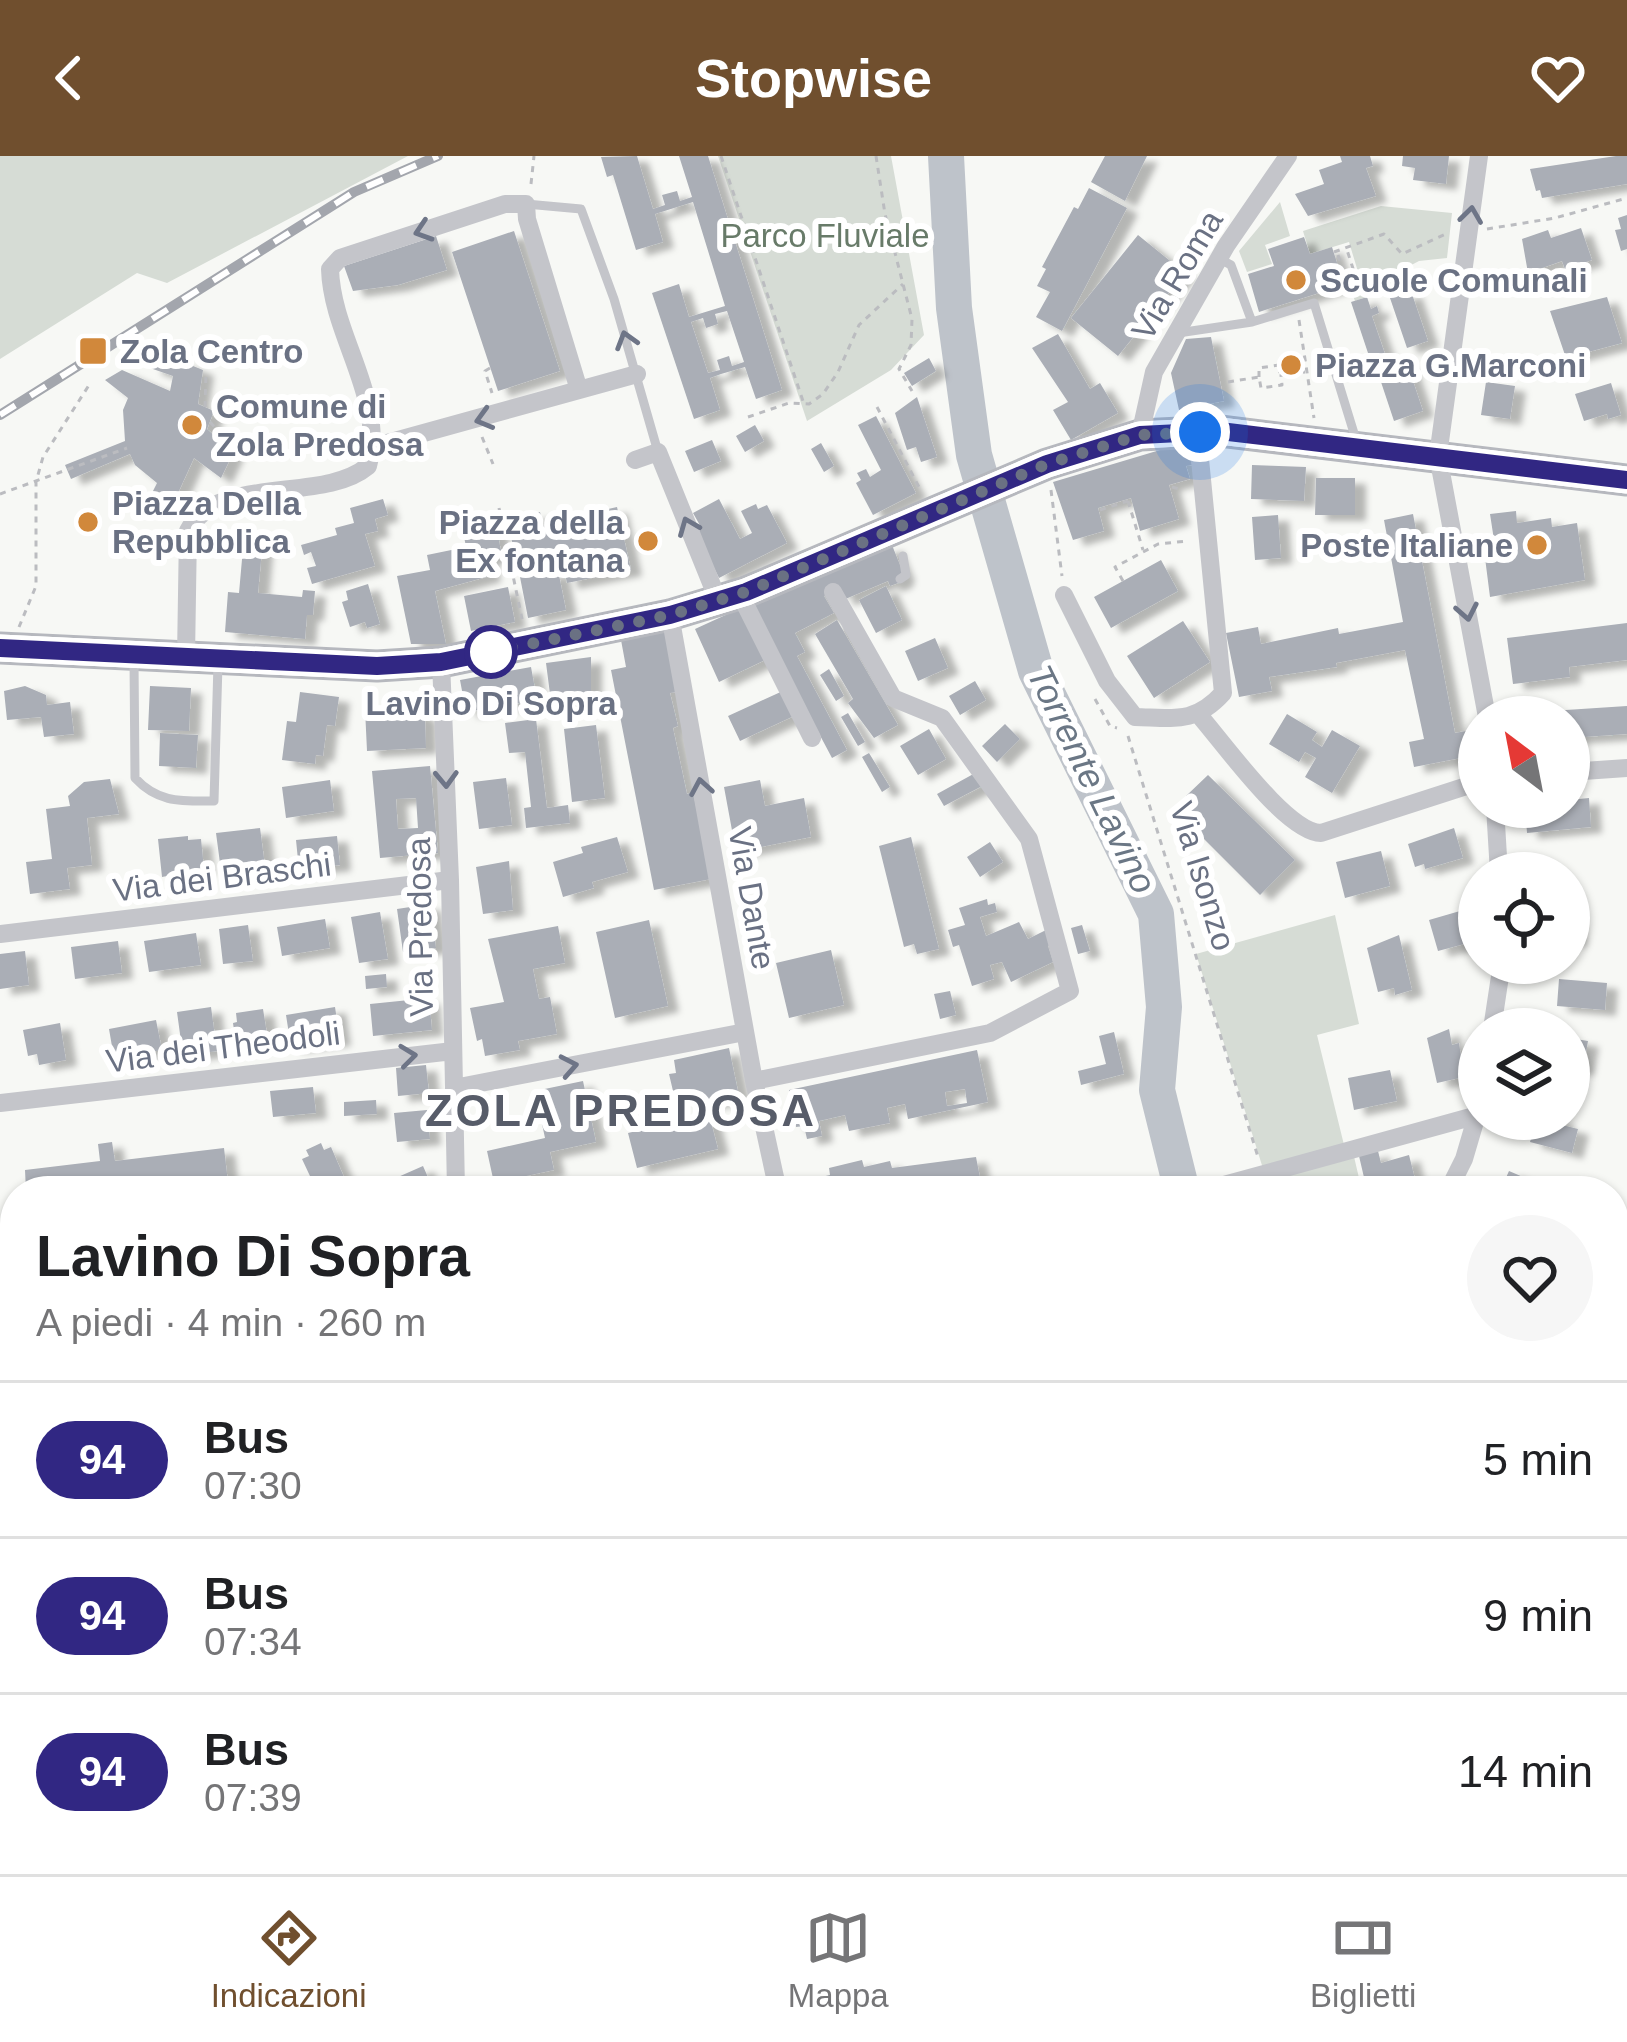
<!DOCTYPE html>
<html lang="it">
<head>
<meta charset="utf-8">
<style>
  body { margin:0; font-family:Helvetica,sans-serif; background:#f6f6f6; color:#202124; height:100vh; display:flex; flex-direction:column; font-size:45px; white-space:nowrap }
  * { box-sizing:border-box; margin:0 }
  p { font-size:39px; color:#757577 }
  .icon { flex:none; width:66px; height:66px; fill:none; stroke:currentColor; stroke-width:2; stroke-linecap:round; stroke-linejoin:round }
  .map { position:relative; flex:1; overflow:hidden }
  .drawer { position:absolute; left:0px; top:1020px; width:1629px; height:699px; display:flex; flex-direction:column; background:#fff; border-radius:48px 48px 0 0; box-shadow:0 3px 9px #0004 }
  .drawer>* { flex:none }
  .badge { padding:0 24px; border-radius:39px; font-size:42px; line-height:78px }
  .needle { width:78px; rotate:328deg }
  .tools { position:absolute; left:1458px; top:540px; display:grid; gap:24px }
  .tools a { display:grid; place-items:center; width:132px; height:132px; border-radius:50%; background:#fff; box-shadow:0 3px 9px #0004; font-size:60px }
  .you { position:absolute; width:60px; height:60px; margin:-30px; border:9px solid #fff; border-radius:50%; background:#1a73e8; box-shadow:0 0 0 18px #1a73e833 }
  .map>.badge { position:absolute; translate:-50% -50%; box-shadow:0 0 0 6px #fff }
  .round { display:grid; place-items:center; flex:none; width:126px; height:126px; border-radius:63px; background:#f6f6f6 }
  .head { display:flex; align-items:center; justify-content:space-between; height:204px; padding:0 36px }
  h1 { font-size:57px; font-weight:600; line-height:90px }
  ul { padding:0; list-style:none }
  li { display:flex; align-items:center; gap:36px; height:156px; padding:0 36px; border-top:3px solid #e0e0e0 }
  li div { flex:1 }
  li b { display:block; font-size:45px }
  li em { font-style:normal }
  li .badge { min-width:132px; font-weight:700; text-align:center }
  header { display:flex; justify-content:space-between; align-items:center; height:156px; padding:0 36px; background:#704f2e; color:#fff; font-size:54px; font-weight:600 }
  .menu { display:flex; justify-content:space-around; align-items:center; height:168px; border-top:3px solid #e0e0e0; background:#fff; font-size:33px; color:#757577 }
  .menu a { display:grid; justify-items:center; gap:6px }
  .menu .on { color:#704f2e }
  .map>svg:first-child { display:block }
  .green { fill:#d6dcd5 }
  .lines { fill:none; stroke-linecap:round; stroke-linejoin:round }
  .river { stroke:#bec3ca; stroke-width:36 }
  .building { fill:#aaaeb6; fill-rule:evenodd; filter:url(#shadow) }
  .secondary-casing { stroke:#b6b8be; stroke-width:33 }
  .path { stroke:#bbbcc0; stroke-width:3; stroke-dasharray:6 6; stroke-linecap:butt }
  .lane { stroke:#c4c5ca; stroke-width:9 }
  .street { stroke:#c4c5ca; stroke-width:18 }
  .secondary { stroke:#fff; stroke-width:27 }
  .rail-casing { stroke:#a3a6ad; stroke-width:10 }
  .rail { stroke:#fff; stroke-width:6; stroke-dasharray:18; stroke-linecap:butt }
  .oneway { stroke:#6e7587 }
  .line-casing { stroke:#fff; stroke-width:27 }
  .line { stroke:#312783; stroke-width:18 }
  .walk { stroke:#6a7183; stroke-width:12; stroke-dasharray:0 21.6 }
  .poi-dot { fill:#d1883b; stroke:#fff; stroke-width:4.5 }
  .stop-dot { fill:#fff; stroke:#312783; stroke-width:6 }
  .labels { text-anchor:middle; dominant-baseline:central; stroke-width:12; stroke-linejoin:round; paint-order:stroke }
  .park-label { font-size:33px; fill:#687b69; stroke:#fff }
  .street-label { font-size:33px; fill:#6a7183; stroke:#fff }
  .poi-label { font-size:33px; font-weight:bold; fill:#6a7183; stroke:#fff; text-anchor:start }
  .stop-label { font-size:33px; font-weight:bold; fill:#6a7183; stroke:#fff }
  .water-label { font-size:36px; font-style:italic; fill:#6b7785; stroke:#fff }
  .district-label { font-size:45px; font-weight:bold; letter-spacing:3px; fill:#575c69; stroke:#fff }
</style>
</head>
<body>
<header><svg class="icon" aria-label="back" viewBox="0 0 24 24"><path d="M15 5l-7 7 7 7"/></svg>Stopwise<svg class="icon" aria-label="heart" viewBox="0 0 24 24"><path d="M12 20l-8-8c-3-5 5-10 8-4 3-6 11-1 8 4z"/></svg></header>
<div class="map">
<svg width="1627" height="1718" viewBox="0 0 1627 1718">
  <defs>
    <filter id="shadow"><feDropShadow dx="11" dy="6" stdDeviation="3" flood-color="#0004"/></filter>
  </defs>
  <rect width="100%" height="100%" fill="#f7f8f5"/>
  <path class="green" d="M0,0H408L167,127L137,117L0,203Z
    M718,0H891L924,179L891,214L807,265Z
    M1280,46L1290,80L1265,89L1272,108L1247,116L1239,95Z
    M1381,50L1452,57L1447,102L1419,105L1400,115L1403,128L1355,145L1351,134L1362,129L1349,86L1310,98L1303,75Z
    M1335,759L1359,868L1317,879L1345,993L1352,992L1362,1035H1270L1196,798Z
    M1614,1211L1627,1214V1513L1614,1511Z
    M1023,1704H1438L1447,1718H1025Z"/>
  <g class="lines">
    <path class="river" d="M946,0L954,152L974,299L1036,515L1156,758L1164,851L1157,934L1182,1035
      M1486,1704L1495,1718"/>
  </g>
  <path class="building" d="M637,0L653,53L665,49L662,39L677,35L680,45L692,41L679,0H708L782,234L756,243L745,211L721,218L710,222L720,254L694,263L652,137L679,128L689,161L725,150L693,46L655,58L663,86L636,94L613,19L607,21L601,1ZM727,155L744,206L732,210L729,200L717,204L720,214L708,217L691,166L703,162L706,172L718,168L715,158Z
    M1105,0H1147L1125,45L1091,26Z
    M1340,0H1370L1373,10L1366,12L1376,40L1308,60L1295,38L1324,28L1319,14L1342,6Z
    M1403,0H1449L1446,28L1413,24L1415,12L1402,10Z
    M1616,0H1627V28L1542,42L1540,34L1536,35L1530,13Z
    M1089,32L1127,52L1062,175L1036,161L1050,136L1037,130L1046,113L1042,111L1074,51L1078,53Z
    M1627,59V93L1621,95L1615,74L1621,73L1618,62Z
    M1581,72L1592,104L1565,113L1562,105L1528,117L1522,83L1548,74L1551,82Z
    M514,75L560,215L498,235L452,96Z
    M1138,79L1185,117L1118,200L1071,162Z
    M436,80L447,114L398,129L353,135L344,110Z
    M1304,81L1310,98L1332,91L1344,129L1259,156L1248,118L1274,110L1268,93Z
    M1411,135L1428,185L1407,192L1390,142Z
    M1367,141L1371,153L1377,150L1379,157L1372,160L1386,201L1371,206L1351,146Z
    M1607,141L1622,187L1566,202L1550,155Z
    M1058,178L1090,233L1100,227L1118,257L1071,284L1053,254L1068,246L1032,192Z
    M1211,181L1224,245L1179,254L1171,217L1186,183Z
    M154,201L177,208L178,204L203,214L198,248L214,255L207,273L233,297L221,322L194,302L173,348L152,349L147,347L157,327L135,309L130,298L71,323L65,309L125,285L123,254L128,242L105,224L122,214L170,235L173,220L150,212Z
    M929,202L936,215L912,230L904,217Z
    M1406,204L1423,255L1394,265L1377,214Z
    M1486,226L1515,230L1510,263L1481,259Z
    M1611,227L1621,259L1608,263L1607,258L1584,265L1575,238Z
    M917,241L937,301L921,306L916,291L907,294L895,257Z
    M876,260L916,337L873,359L856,327L861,324L857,317L866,313L870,321L881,314L858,269Z
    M755,269L764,285L745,296L736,280Z
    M712,284L721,305L694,316L685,295Z
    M821,287L834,310L824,316L811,293Z
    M1187,292L1192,309L1186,310L1190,323L1169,329L1179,363L1140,375L1131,342L1098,352L1104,375L1073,384L1053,326L1160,294Z
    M1252,309L1306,311L1304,345L1251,343Z
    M1316,322H1355V359H1315Z
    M383,343L388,359L375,363L378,375L365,378L375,410L312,428L307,412L316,410L311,396L304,399L301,389L337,379L335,372L354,367L350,352Z
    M719,343L740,383L752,377L741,355L756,348L758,353L767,349L787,387L719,422L696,376L702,373L693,357Z
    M617,351L631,414L567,427L562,404L518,413L507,363L540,356L545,377L588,367L586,358Z
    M1516,355L1517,367L1551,362L1552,371L1577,367L1585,424L1490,441L1483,386L1494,384L1490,358Z
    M1413,358L1455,577L1466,575L1471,600L1414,611L1409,586L1424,583L1405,494L1336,507L1337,511L1269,521L1272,535L1239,541L1226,477L1258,471L1261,488L1338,472L1339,478L1403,466L1384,364Z
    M1278,359L1281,402L1255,404L1252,361Z
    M495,364L502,400L487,403L490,420L435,435L446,488H411L397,420L430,414L427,399L466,391L462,370Z
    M244,381L263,383L258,437L302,441L303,434L315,435L313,459H307L305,483L225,476L228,436L239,437Z
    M892,389L904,419L901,426L890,430L888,425L843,444L840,433L824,440L834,457L795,477L805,496L797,500L847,594L832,602L752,451L851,403Z
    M1161,404L1178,435L1111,472L1094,441Z
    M558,414L566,454L528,462L520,421Z
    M368,428L380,468L367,472L365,466L350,471L342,446L348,444L346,435Z
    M886,430L902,464L876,477L859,444Z
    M508,431L515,466L471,475L464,440Z
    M743,451L767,503L719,526L695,473Z
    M837,464L898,569L874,582L848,547L853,543L815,478Z
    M1183,465L1210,506L1154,542L1127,500Z
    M1627,467V504L1569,511L1570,521L1513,528L1507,482Z
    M665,475L677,536L670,537L678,570L673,572L687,638L693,636L711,723L654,734L611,514L626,511L621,484Z
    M935,482L948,512L918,525L905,495Z
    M591,501V541L551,546L546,507Z
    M531,511L537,544L466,556L460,524Z
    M829,513L844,540L836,545L820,519Z
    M975,525L986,544L960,559L949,540Z
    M25,530L46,539L47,549L70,546L74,578L44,581L41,561L7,564L4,535Z
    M150,530L191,532L189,575L148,574Z
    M785,534L796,559L740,585L728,560Z
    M300,536L339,541L335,570L327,569L323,600L316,599L315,608L282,604L287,565L296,566Z
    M408,549L425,560L426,592L367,595L365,553Z
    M1627,550V578L1569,582V561H1520V557Z
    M848,557L865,586L858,590L841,561Z
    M1287,558L1317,576L1312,584L1322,591L1332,574L1360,590L1332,637L1305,621L1316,602L1305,596L1299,606L1269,588Z
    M536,563L547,652L568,649L570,667L526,672L524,652L531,651L525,596L509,597L505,567Z
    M1005,568L1020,583L997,606L982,590Z
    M596,569L605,642L572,646L564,573Z
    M929,573L946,603L918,619L900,590Z
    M160,577L198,579L196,612L159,610Z
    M869,597L890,631L882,636L862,601Z
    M430,610L438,697L380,702L372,615ZM416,642L418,672L398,673L396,643Z
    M977,616L984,629L944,650L937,638Z
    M1208,619L1295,704L1260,739L1180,659L1193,647L1186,640Z
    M506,622L512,669L479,673L473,626Z
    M110,623L119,658L87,662L92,709L67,712L70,733L30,738L26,706L52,703L46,653L70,650L68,640L84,626Z
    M330,624L334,655L286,662L282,631Z
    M760,624L765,650L804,642L811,681L736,696L724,631Z
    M1589,642L1591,671L1527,677L1525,651H1569V644Z
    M260,672L265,710L221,715L216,677Z
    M1454,672L1463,702L1425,713L1424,708L1415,711L1408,688Z
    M188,680V684L201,683L204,713L162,721L158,683Z
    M337,680L340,709L299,714L296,684Z
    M617,681L628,716L592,726L594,732L563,741L553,706L583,697L581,691Z
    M911,681L939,793L917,798L914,788L904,791L879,690Z
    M990,686L1003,706L980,721L967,701Z
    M1381,695L1390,730L1345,742L1336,706Z
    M509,705L513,754L483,758L476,711Z
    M1569,734H1572L1576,784L1569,785Z
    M987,743L988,749L995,747L997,756L980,761L986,780L1019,766L1028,783L1046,774L1053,787L1048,790L1053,806L1011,826L1002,806L990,809L994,823L972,830L959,789L953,791L948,774L965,769L959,752Z
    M430,748L436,792L403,796L397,753Z
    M1460,755L1468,787L1438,795L1429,764Z
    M380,756L388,803L359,807L351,761Z
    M325,763L330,792L282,800L277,771Z
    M649,764L668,850L615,862L596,776Z
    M248,769L253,805L223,808L219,773Z
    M1082,769L1090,795L1078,798L1071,772Z
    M558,770L565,807L533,813L539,843L550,841L557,878L518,885L520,894L485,900L482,883L477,885L470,852L504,846L488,783Z
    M196,777L201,809L149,816L144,785Z
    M1399,779L1412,834L1395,839L1394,832L1378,836L1367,792Z
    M118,785L122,817L75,823L71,791Z
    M831,794L844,849L789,862L776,807Z
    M25,795L29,829L0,833V798Z
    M386,818L387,831L366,833L365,820Z
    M1559,823L1607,827L1605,854L1557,850Z
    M950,835L956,859L940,863L934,838Z
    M429,842L432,874L373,880L370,848Z
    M211,851L217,895L183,900L177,856Z
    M335,851L340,884L291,891L286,859Z
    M263,853L268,884L236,889L233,867L237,866L236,857Z
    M156,864L162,894L114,902L109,873Z
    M60,867L66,904L39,909L37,898L28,900L23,874Z
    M1449,873L1452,889L1459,887L1464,921L1437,927L1427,882Z
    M1114,876L1124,918L1081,929L1078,915L1106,908L1099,880Z
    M1569,882L1588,885L1583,914L1569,911Z
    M729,892L739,940L706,948L703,936L680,941L679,934L673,935L669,918L676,917L674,904Z
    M977,894L988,946L908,963L905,948L887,952L890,967L849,975L845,959L819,965L822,980L807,983L804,970L796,971L789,934ZM965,933L967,947L947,950L945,936Z
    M426,909L429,937L398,940L396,912Z
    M1390,914L1397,945L1354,954L1348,922Z
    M583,925L596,986L550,996L554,1014L494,1027L487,995L545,982L535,935Z
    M313,931L316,957L273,961L270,935Z
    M376,944L377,958L344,960V946Z
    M427,954L430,983L397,986L394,957Z
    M709,958L718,993L637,1012L628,977Z
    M1537,963H1564L1562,969L1578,973L1572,997L1530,986Z
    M112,986L115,1005L224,992L229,1035H26L25,1014L100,1005L98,988Z
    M321,987L324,994L331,991L350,1035H317L302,1003L309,1000L306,994Z
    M1378,995L1381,1007L1409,999L1418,1035H1388L1386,1025L1366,1030L1359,1000Z
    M976,1001L982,1032L970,1035H806L804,1025L830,1019L829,1012L862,1004L864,1011L890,1005L892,1012Z
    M423,1010L434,1035H382L400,1027L398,1021Z
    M1509,1015L1542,1029L1555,1035H1500Z
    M15,1510V1543L0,1549V1517Z
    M152,1704H307L313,1718H119Z
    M352,1704H390L395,1718H357Z"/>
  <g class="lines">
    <g class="secondary-casing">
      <path id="secondary" d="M0,492L377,510L441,506L670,459L746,436L1047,308L1140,279L1220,275L1627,324"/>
    </g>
    <path class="path" d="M721,0L804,248
      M876,0L885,58L912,163L911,189L899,213L912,235
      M531,28L534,0
      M1487,73L1555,62L1627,42
      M1334,96L1384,78L1402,98L1448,77
      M1338,99L1348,129
      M1327,138L1358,128L1347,94
      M1299,164L1314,262
      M490,212L485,215L492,237
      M1259,221V212L1279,209L1280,217
      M1228,226L1259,221L1261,232L1282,229L1281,219L1305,216
      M205,251L206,218
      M877,251L921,335
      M748,261L789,247L809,248L823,238L838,216L859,169L903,128
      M210,266L232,290
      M482,281L493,308
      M1172,331L1183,334
      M1051,334L1062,420
      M0,338L127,292
      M1128,345L1143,394
      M499,352L522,463
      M1100,354L1128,345
      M1123,425L1115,411L1158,388L1188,385
      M19,471L36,430V326L43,301L91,226
      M1095,543L1110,570L1117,572
      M1128,580L1258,1001
      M1614,1236L1627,1232
      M1614,1277L1627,1279
      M1614,1573L1627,1580
      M1278,1704L1290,1718
      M1608,1704L1627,1715"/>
    <path class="lane" d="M526,48L581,53L614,143L658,296
      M1220,103L1231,109L1252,166L1314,147L1357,287
      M1178,177L1252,166
      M900,423L906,419L903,400
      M134,504L135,622C158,647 181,645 214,645L218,508"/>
    <path class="street" d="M1479,0L1438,300L1487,561
      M1140,279L1154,216L1226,90L1288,0
      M373,291L637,218
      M635,304L658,296L718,444
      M740,438L812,582
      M1064,439L1107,525L1135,561C1174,562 1195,568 1223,537L1199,293
      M670,459L754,925L778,1035
      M186,501L188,375C218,317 323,348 368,310C386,241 332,181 330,113L340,102L505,48H526L527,63L579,234
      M441,506L450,724L456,1035
      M1198,558C1223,586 1286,676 1321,677L1479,626
      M1569,616L1627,612
      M1495,651L1499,717
      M0,778L450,724
      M1492,873L1502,807
      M754,925L990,877L1070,835L1029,683L942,562L893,542L833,436
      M454,932L745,876
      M0,947L453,895
      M1202,1035L1478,959
      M1448,1035L1464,1003L1479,952
      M0,1100L15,1139
      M0,1242L15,1236
      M0,1464L15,1458
      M719,1704L725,1718
      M919,1704L922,1718
      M44,1718L56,1704"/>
    <use href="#secondary" class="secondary"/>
    <g class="rail-casing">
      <path id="rail" d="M0,259L354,36L438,0"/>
    </g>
    <use href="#rail" class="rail"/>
  </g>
  <defs><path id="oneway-chevron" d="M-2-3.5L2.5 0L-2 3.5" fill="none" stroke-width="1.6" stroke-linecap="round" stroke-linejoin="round" transform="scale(3)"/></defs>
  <g class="oneway">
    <use href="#oneway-chevron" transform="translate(1471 59) rotate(-82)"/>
    <use href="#oneway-chevron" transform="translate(423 75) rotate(162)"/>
    <use href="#oneway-chevron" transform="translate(626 184) rotate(-107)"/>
    <use href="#oneway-chevron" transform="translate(484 263) rotate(164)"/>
    <use href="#oneway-chevron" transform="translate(688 370) rotate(-112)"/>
    <use href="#oneway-chevron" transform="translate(1467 456) rotate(79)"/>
    <use href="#oneway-chevron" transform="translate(446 623) rotate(88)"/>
    <use href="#oneway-chevron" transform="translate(701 631) rotate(-100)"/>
    <use href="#oneway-chevron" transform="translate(408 900) rotate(-7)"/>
    <use href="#oneway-chevron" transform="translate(569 910) rotate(-11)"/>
  </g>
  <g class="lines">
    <g class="line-casing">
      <path id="line" d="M0,492L377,510L441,506L670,459L746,436L1047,308L1140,279L1220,275L1627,324"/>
    </g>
    <use href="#line" class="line"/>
    <path class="walk" d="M491,496L670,459L746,436L1047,308L1140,279L1200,276"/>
  </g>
  <g class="poi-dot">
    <circle cx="1296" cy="124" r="12"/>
    <rect x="78" y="180" width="30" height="30" rx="6"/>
    <circle cx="1291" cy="209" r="12"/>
    <circle cx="192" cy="269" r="12"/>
    <circle cx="88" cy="366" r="12"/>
    <circle cx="648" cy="385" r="12"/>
    <circle cx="1537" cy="389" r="12"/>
  </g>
  <circle class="stop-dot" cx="491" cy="496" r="24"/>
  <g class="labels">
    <g class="park-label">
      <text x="825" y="79">Parco Fluviale</text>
    </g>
    <g class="street-label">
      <text transform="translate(1177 119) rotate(-59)">Via Roma</text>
      <text transform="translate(1203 720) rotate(73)">Via Isonzo</text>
      <text transform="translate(222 721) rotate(-7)">Via dei Braschi</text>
      <text transform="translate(752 742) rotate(80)">Via Dante</text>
      <text transform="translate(420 771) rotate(-91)">Via Predosa</text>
      <text transform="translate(223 891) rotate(-7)">Via dei Theodoli</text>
    </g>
    <g class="poi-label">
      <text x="1320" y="124">Scuole Comunali</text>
      <text x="120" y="195">Zola Centro</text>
      <text x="1315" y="209">Piazza G.Marconi</text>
      <text x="216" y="250">Comune di<tspan x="216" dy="38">Zola Predosa</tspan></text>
      <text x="112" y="347">Piazza Della<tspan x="112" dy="38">Repubblica</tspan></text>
      <text x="624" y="366" text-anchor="end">Piazza della<tspan x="624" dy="38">Ex fontana</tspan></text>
      <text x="1513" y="389" text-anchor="end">Poste Italiane</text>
    </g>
    <g class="stop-label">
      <text x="491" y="547">Lavino Di Sopra</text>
    </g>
    <g class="water-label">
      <text transform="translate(1092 623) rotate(64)">Torrente Lavino</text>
    </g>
    <g class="district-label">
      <text x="621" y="954">ZOLA PREDOSA</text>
    </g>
  </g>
</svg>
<div class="tools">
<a><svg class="needle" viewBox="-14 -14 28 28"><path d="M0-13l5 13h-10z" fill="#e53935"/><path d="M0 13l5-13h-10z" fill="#757577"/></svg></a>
<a><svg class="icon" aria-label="locate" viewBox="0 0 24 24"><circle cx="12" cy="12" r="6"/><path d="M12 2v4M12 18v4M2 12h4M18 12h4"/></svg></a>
<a><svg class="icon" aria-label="layers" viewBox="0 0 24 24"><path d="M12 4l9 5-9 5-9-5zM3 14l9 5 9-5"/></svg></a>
</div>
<div class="you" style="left:1200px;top:276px"></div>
<section class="drawer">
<div class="head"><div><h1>Lavino Di Sopra</h1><p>A piedi · 4 min · 260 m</p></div><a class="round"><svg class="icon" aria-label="heart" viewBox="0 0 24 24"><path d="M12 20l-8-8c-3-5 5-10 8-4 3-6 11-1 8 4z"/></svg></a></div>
<ul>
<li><span class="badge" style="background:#312783;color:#fff">94</span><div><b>Bus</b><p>07:30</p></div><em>5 min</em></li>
<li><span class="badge" style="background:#312783;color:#fff">94</span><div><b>Bus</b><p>07:34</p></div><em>9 min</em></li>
<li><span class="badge" style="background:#312783;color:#fff">94</span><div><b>Bus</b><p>07:39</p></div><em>14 min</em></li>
</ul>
</section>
</div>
<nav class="menu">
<a class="on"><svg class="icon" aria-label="directions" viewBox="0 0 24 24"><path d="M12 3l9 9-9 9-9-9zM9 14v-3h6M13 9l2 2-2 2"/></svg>Indicazioni</a>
<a><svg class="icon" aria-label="map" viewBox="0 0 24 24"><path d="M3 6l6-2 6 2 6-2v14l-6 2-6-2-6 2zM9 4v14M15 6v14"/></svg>Mappa</a>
<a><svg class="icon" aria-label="tickets" viewBox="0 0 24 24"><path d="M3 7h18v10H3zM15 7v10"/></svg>Biglietti</a>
</nav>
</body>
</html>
